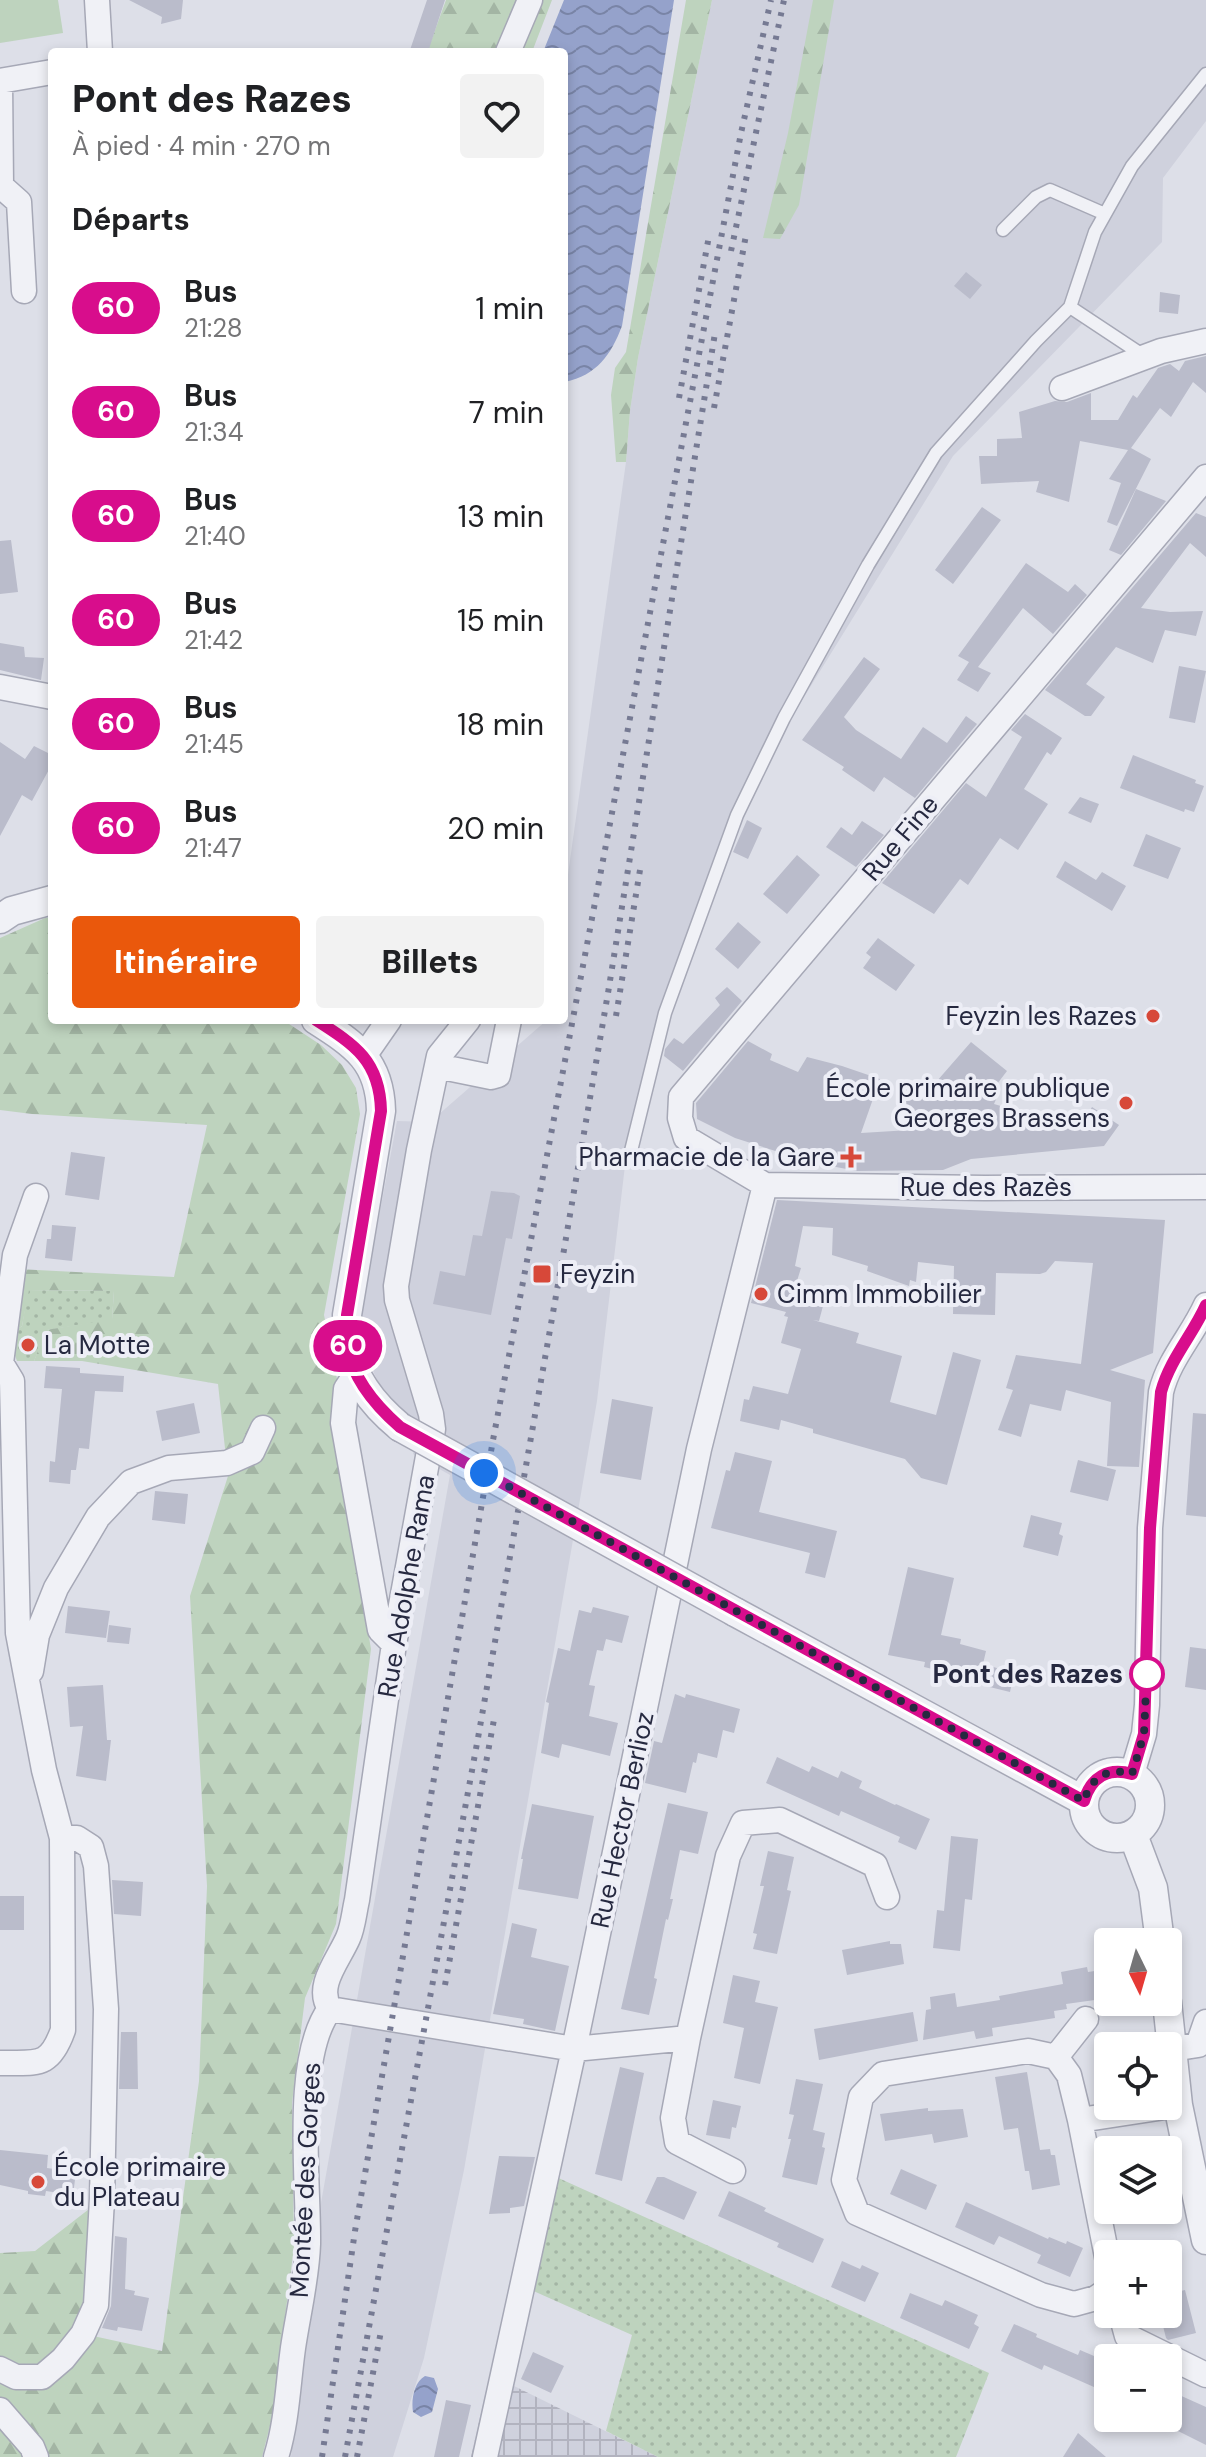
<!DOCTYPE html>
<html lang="fr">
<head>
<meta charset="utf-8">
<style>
  body { margin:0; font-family:"DM Sans",sans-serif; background:#f2f2f2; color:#202124; height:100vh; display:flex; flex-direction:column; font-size:30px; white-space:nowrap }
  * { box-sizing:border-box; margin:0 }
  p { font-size:26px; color:#757577 }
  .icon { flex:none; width:44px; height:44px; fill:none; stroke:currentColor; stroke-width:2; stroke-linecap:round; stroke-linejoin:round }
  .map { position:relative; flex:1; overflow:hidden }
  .panel { position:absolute; left:48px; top:48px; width:520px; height:976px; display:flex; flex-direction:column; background:#fff; border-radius:8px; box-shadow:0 4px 12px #0003 }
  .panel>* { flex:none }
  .badge { padding:0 16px; border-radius:26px; font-size:28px; line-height:52px }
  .needle { width:52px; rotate:175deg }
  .buttons { position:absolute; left:1094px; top:1928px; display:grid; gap:16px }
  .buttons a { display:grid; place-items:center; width:88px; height:88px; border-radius:8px; background:#fff; box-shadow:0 4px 12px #0003; font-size:40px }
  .you { position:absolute; width:40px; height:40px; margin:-20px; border:6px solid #fff; border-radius:50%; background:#1a73e8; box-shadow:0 0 0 12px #1a73e833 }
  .map>.badge { position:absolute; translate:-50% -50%; box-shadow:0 0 0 4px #fff }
  h2 { padding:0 24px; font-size:30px; line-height:72px }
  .round { display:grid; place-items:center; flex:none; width:84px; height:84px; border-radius:8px; background:#f2f2f2 }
  .summary { display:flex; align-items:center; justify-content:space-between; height:136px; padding:0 24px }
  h1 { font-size:38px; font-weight:800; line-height:60px }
  .cta { display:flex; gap:16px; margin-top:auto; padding:16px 24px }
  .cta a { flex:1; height:92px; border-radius:8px; background:#ea580c; color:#fff; font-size:32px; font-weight:800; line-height:92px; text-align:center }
  .cta a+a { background:#f2f2f2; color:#202124 }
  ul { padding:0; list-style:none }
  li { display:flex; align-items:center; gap:24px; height:104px; padding:0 24px }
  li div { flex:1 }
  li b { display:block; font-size:30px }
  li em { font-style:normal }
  li .badge { min-width:88px; font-weight:700; text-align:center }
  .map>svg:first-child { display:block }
  .built { fill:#cfd1dd }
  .industrial { fill:url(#industrial-grid) }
  .grass { fill:url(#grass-dots) }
  .forest { fill:url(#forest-firs) }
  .park { fill:#bed3be }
  .water { fill:url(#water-waves) }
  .building { fill:#babccb }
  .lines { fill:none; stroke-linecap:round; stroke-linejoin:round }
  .service-casing { stroke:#a6a8b6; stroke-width:15 }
  .minor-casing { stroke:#a6a8b6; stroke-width:27 }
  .tertiary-casing { stroke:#a6a8b6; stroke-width:31 }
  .service { stroke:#f0f1f6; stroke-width:12 }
  .minor { stroke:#f0f1f6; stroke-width:24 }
  .tertiary { stroke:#f0f1f6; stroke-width:28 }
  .rail { stroke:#767a93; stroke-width:6; stroke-dasharray:4 8; stroke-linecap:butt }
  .tertiary-bridge-casing { stroke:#a6a8b6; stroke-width:31; stroke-linecap:butt }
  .tertiary-bridge { stroke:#f0f1f6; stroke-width:28 }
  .line-casing { stroke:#fff; stroke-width:18 }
  .line { stroke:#d80d8c; stroke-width:12 }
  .walk { stroke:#262940; stroke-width:8; stroke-dasharray:0 14.4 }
  .poi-dot { fill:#d74839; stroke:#edeef6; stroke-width:3 }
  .stop-dot { fill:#fff; stroke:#d80d8c; stroke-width:4 }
  .labels { text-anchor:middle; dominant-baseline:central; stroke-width:8; stroke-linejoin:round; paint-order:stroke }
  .street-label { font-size:26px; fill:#262940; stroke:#edeef6 }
  .poi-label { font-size:26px; fill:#262940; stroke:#edeef6; text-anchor:start }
  .stop-label { font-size:26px; font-weight:bold; fill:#262940; stroke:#edeef6; text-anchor:end }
</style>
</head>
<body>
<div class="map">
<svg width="1206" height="2457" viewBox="0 0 1206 2457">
  <defs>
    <pattern id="industrial-grid" width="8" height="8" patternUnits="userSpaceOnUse" patternTransform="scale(2)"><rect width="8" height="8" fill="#cfd1dd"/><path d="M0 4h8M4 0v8" fill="none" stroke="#b2b3bf"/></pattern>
    <pattern id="grass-dots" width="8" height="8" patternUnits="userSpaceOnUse" patternTransform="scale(2)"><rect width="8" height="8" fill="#bed3be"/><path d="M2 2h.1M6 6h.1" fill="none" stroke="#a3b5a4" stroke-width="1.8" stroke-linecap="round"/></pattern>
    <pattern id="forest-firs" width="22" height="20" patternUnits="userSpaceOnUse" patternTransform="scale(2)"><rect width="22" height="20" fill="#bed3be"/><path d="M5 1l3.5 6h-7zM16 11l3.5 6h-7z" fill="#a3b5a4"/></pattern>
    <pattern id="water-waves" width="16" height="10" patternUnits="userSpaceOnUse" patternTransform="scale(2)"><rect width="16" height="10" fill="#95a2cb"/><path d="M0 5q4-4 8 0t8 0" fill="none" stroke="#7984a6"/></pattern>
  </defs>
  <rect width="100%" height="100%" fill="#dddfe8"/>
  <path class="built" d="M712,0H1206V121L1163,178L1162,242L953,456L728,820L629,1132L597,1401L464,2170L424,2358L393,2457H291L321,2203L450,1475L413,1454L420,1425L394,1401L378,1382L366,1355L360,1318L397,1121L430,1122L547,1020H564V903L626,462L630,411L638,358Z"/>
  <path class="industrial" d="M490,2374L658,2457H471Z"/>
  <path class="grass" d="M28,1290L114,1291L112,1320L47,1330L34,1361H17L8,1336L22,1326Z
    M554,2176L989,2373L956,2457H658L606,2431L632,2335L529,2289Z"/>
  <path class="forest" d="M446,0H552L532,52H427Z
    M686,0H712L638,358L630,411L626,462H616L611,395L615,368L626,352Z
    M813,0H834L799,205L780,239L763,238L788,133Z
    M52,917V1020H283L321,1045L342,1065L356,1088L360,1114L324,1315L337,1379L333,1423L371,1649L336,1924L305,1998L292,2103L294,2247L272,2418L262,2457H0V2253L35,2251L102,2199L84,2334L162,2351L199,2081L207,1886L190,1596L228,1476L218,1384L82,1361H34L46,1330L112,1319L114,1291L29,1290L22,1326L8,1336L17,1269L174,1277L207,1125L32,1114L0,1110V938L45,918Z"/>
  <path class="park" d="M0,0H58L63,33L0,43Z"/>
  <path class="water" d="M564,0H674L622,326C611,355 597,375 565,382L564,52H543Z
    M425,2376L434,2378L438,2389L432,2412L421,2417L413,2412C411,2400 414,2382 425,2376Z"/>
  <path class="building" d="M129,0H183L181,19L161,24L162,17Z
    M427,0H445L428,52L410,50Z
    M966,272L982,285L970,299L954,286Z
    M1160,292L1180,295L1178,314L1159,312Z
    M1206,356V393L1193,382L1171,417L1160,408L1131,448L1151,459L1117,526L1107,522L1121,483L1109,479L1128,450L1080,441L1069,502L1036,492L1039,481L981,484L979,456H997V439L1022,438L1019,412L1055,401L1067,402L1091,393V420H1118L1133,395L1137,398L1158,368L1170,364L1179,371L1185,361Z
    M1136,489L1166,501L1121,555L1109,550Z
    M982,507L1001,520L953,584L935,570Z
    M1196,513L1206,517V557L1190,543L1141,608L1170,612L1203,611L1196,636L1165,630L1153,663L1116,647L1086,684L1105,697L1091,716H1085L1045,690Z
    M11,540L18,592L0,594V541Z
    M1026,563L1068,592L1075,584L1087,595L1053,634L1023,608L978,667L991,673L978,692L957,680L969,662L958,656Z
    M0,643L24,647L25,657L44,658L41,680L0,670Z
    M864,657L880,669L844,717L856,730L901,759L923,727L947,743L966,716L977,724L915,798L884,777L874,792L842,770L844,767L802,740Z
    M1179,666L1206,671L1195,723L1169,718Z
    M1025,714L1062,738L1051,755L1047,752L1024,789L1048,804L1018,850L1000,838L968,885L960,879L934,914L882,883L966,783L986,797L1022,737L1011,730Z
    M0,742L25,759L34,746L52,755V764L32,801L22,795L0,836Z
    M1133,755L1196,780L1195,783L1204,786L1194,812L1185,809L1184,812L1120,788Z
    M1080,797L1099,804L1091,823L1068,813Z
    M747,820L762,828L748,859L733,852Z
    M862,821L884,835L856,867L826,847L841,827L852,835Z
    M1146,834L1181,848L1168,879L1133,866Z
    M797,855L820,875L787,914L763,894Z
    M1065,861L1096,880L1102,872L1126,886L1112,911L1056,877Z
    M738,922L761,942L738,969L715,949Z
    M878,938L915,965L896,991L863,968L871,957L866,953Z
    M727,987L742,1001L683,1071L664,1056L665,1049L674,1038L683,1044L720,1005L715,998Z
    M748,1041L772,1054L770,1060L798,1072L807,1057L842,1066L880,1079L861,1133L910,1130L906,1100L928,1096L930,1089L971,1042L1007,1071L994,1088L1000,1090L994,1104L1011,1109V1113H1048L1086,1118L1092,1107L1119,1125L1104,1146L971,1159L943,1170L857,1171L810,1162L735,1138L697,1119L696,1103Z
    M71,1152L105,1157L99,1200L65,1195Z
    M491,1191L514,1193L520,1196L512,1239L506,1238L491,1315L433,1304L440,1271L465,1276L473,1235L482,1236Z
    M777,1200L1165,1220L1153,1353L1110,1370L1145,1380L1139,1467L1107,1466L1111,1402L1066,1390L1061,1411L1030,1404L1021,1437L998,1430L1013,1390L1006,1388L1016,1355L1081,1364L1093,1263L1055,1261L1046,1272L1040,1274L996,1273L995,1315L953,1314L954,1266L918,1262L916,1282L910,1280L909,1286L867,1271L868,1266L832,1255L833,1228L803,1226L795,1266L801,1268L792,1297L823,1306L819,1321L813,1320L859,1333L856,1343L902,1356L890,1402L936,1415L953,1352L981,1360L947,1485L921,1478L905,1459L813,1433V1429L781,1420L779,1430L740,1421L744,1399L749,1400L753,1386L788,1394L801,1349L781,1343L788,1317L784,1316L786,1312L751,1303Z
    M52,1225L76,1227L72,1261L45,1258L47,1239H51Z
    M46,1366L80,1368V1373L124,1376L123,1392L95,1391L89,1449L79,1448L76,1470H71L70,1484L49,1482L50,1461L55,1462L62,1389L44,1388Z
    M612,1399L653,1407L641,1480L600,1473Z
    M194,1403L200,1433L162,1441L156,1411Z
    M1193,1413L1206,1414V1517L1186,1515Z
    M735,1452L772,1461L759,1512L837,1531L825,1578L805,1573L810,1553L711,1528L726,1470L730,1471Z
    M1078,1460L1116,1470L1108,1501L1070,1492Z
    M155,1491L188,1494L185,1524L152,1520Z
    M1031,1515L1062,1523L1059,1534L1063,1536L1058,1556L1023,1547Z
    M908,1567L954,1578L941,1635L961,1639L960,1644L986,1651L983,1664L1014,1673L1010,1692L957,1679L958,1675L924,1667L925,1662L888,1655Z
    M68,1606L110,1611L106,1638L65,1633Z
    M593,1607L629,1616L622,1643L606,1639L603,1651L597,1650L589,1685L595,1686L589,1716L618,1723L610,1756L562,1744L559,1758L541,1753L549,1703L546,1702L558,1648L570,1651L579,1610L591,1613Z
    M109,1625L131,1628L129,1644L107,1642Z
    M1190,1647L1206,1649V1690L1185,1687Z
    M103,1685L107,1740H111L106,1781L76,1776L83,1726L70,1727L67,1687Z
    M675,1694L685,1698L686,1694L740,1709L734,1733L723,1730L717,1758L698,1753L696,1763L693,1762L686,1793L645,1783L654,1741L662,1743Z
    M777,1757L809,1772L812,1766L838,1778L841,1771L862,1781L859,1788L895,1805L896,1804L930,1819L916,1850L898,1842L900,1837L841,1811L839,1816L766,1783Z
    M668,1803L708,1812L698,1854L680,1850L670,1899H673L668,1920L666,1919L654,1978L657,1979L649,2015L621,2009Z
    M532,1804L594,1816L578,1899L518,1889L523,1859H521Z
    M951,1836L978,1839L972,1900L965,1899L960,1951L933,1948L937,1910L944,1911Z
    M768,1851L794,1857L787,1890L791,1891L777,1954L753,1949L757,1934L753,1933L764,1886H760Z
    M112,1880L143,1882L141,1916L114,1914Z
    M0,1896H24V1930H0Z
    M512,1923L537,1929L531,1957L569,1966L555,2031L523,2024L524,2019L493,2014Z
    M890,1941V1944H901L904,1964L847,1975L842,1950Z
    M1087,1967L1088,1972L1108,1969V1995L1102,1996V1999L1066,2004L1067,2009L1054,2011L1055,2018L992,2028L993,2036L976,2039L974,2031L923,2040L926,2010L931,2009L930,1997L955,1993L957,2007L1000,2000L999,1996L1063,1984L1061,1972Z
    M733,1975L760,1981L755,2002L778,2007L760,2084L734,2078L744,2028L723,2023Z
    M913,2012L918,2041L819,2060L814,2029Z
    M121,2032H137L138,2089H119Z
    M620,2067L644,2073L622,2181L595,2174Z
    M1027,2072L1040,2150L1050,2149L1051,2155H1055L1060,2185L1032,2190L1029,2171H1025L1018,2128L1004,2130L995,2077Z
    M796,2079L823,2084L813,2130L825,2133L822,2147L825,2148L817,2185L782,2177L791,2139H788L794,2115L789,2114Z
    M713,2100L741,2106L736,2128L732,2127L730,2139L706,2135Z
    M928,2108V2111L963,2109L968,2137L934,2143L932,2134L885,2141L880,2114Z
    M0,2150L48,2155L47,2168L76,2172L73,2195L46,2191L45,2196L28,2194V2191L0,2185Z
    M499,2156L535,2157L524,2206L510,2208V2213L489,2214Z
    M901,2169L937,2185L926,2210L890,2194Z
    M657,2177H664L697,2192L684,2220L645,2203Z
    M729,2191L766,2208L764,2211L824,2239L813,2263L777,2247L779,2243L718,2216Z
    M966,2202L1048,2239L1049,2237L1066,2244L1067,2241L1083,2248L1070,2277L1037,2263L1041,2255L999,2236L994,2245L955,2227Z
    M115,2236L127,2238L125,2289L135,2291L134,2295L149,2298L142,2331L118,2327L117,2331L102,2328L111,2306Z
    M842,2261L860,2269L862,2265L879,2273L865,2302L831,2287Z
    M1185,2290L1196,2333L1168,2340L1166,2338L1162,2322L1165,2321L1163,2314H1168V2294Z
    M910,2293L942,2306L945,2300L978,2315L974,2324L979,2327L969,2349L900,2318Z
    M1014,2324L1037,2334L1036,2337L1078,2355L1080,2350L1108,2362V2381L1103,2391L1044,2365L1042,2370L1001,2351Z
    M533,2352L564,2366L551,2393L521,2379Z
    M1168,2390L1206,2407V2445L1152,2418H1168Z
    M446,2400L471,2405L459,2457H434Z
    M1078,2433L1106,2457H1063Z"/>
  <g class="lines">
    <g class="service-casing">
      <path id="service" d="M1003,230L1036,197L1050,190L1105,214
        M1070,307L1144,356
        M630,1155L665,1013L737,815L784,718L868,565L936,453L1036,341L1070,307L1095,232L1132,166L1206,74"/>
    </g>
    <g class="minor-casing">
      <path id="minor" d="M97,0L100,52
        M508,52L530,0
        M24,291L19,202L1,186L0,81L52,72
        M1062,388L1161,351L1206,341
        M0,687L52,697
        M364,1056L389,1020
        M437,1066L491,1077L498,1075L509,1020
        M765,1185L686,1138L680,1118L681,1097L1206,477
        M765,1185L985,1188L1206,1187
        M356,1374L346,1389L343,1423L380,1630L394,1644
        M31,1671L37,1635L56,1588L98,1517L131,1482L169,1468L227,1463L252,1452L263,1428
        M1132,1774L1144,1734L1147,1705L1150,1528L1161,1392C1169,1359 1192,1336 1206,1305
        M330,2009C315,1986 338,1961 348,1938C353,1927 354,1913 357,1900L394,1644L433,1429L431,1414L397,1300L396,1286L419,1150L439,1056L468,1020
        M330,2009L574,2049L688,2038L728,1856L743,1823L780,1820L875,1865L887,1897
        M688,2038L673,2118L677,2142L733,2171
        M1172,2049L1198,2045L1206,2022
        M1056,2057L1086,2019
        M0,2063C37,2062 49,2069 63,2030L62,1838L44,1770L18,1633L12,1381L1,1363L15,1255L36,1196
        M1080,2120L1178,2105
        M1108,2262L1080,2120L1069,2075L1056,2057L1028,2051L883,2074L861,2097L844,2180L857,2213L1041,2295L1074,2304L1096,2298L1108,2290
        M1121,2314L1127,2336L1206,2375
        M0,2369L16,2377H42L63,2359L83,2334L96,2305L102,2199L106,2009L96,1866L91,1847L77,1838H62
        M0,2410L32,2447L36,2457
        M276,2457C287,2422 288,2384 293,2348C298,2314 307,2278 308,2244C309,2183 293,2058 330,2009
        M485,2457L574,2049L699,1449L765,1185"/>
    </g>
    <g class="tertiary-casing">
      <path id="tertiary" d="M0,919L12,911L52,900
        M316,1020C355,1045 380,1061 381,1111L347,1315C348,1326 347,1337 348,1348C353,1380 376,1407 400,1427
        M735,1612L1084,1801
        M1084 1805a33 33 0 1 1 66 0a33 33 0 1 1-66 0Z
        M1133,1835L1153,1888L1160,1942
        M1167,2002L1178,2105L1206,2240"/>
    </g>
    <use href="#service" class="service"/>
    <use href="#minor" class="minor"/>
    <use href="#tertiary" class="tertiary"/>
    <path class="rail" d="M731,251L784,0
      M679,398L709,236
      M714,408L746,235
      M616,1016L640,870
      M445,1985L495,1714
      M322,2457L355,2231L493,1440L741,133L771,0
      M345,2457L478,1738L560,1273L608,993L715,333
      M357,2457L381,2331"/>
    <g class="tertiary-bridge-casing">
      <path id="tertiary-bridge" d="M400,1427L735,1612"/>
    </g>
    <use href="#tertiary-bridge" class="tertiary-bridge"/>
  </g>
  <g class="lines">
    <g class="line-casing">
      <path id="line" d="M316,1020C355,1045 380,1061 381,1111L347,1315C348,1326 347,1337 348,1348C353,1380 376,1406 400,1427L1084,1801C1091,1777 1108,1767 1132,1774L1144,1734L1150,1528L1161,1392C1170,1359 1192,1336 1206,1305"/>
    </g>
    <use href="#line" class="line"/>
    <path class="walk" d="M484,1473L1084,1801C1091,1777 1108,1767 1132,1774L1144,1734L1147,1669V1674"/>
  </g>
  <g class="poi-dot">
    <circle cx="1153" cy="1016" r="8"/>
    <circle cx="1126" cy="1103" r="8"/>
    <path d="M847 1145h8v8h8v8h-8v8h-8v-8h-8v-8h8z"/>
    <rect x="532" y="1264" width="20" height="20" rx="4"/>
    <circle cx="761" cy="1294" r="8"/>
    <circle cx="28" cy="1345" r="8"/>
    <circle cx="38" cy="2182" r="8"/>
  </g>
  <circle class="stop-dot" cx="1147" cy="1674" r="16"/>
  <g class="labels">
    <g class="street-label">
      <text transform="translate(900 838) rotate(-50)">Rue Fine</text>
      <text x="986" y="1187">Rue des Razès</text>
      <text transform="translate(406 1586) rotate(-80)">Rue Adolphe Rama</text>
      <text transform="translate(622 1820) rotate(-78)">Rue Hector Berlioz</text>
      <text transform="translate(305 2180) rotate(-87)">Montée des Gorges</text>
    </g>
    <g class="poi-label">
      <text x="1137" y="1016" text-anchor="end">Feyzin les Razes</text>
      <text x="1110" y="1088" text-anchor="end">École primaire publique<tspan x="1110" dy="30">Georges Brassens</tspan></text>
      <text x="835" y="1157" text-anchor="end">Pharmacie de la Gare</text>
      <text x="560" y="1274">Feyzin</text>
      <text x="777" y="1294">Cimm Immobilier</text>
      <text x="44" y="1345">La Motte</text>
      <text x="54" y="2167">École primaire<tspan x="54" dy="30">du Plateau</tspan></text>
    </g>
    <g class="stop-label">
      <text x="1123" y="1674">Pont des Razes</text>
    </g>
  </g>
</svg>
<div class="buttons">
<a><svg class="needle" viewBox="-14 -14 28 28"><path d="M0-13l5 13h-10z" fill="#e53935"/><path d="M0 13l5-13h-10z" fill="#757577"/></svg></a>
<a><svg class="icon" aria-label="locate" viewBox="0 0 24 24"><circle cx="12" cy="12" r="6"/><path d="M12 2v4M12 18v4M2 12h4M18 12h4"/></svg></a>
<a><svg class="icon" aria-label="layers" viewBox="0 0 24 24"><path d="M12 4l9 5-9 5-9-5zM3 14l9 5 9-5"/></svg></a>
<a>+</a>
<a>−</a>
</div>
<div class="you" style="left:484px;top:1473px"></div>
<b class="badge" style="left:348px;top:1346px;background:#d80d8c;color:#fff">60</b>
<section class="panel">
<div class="summary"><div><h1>Pont des Razes</h1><p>À pied · 4 min · 270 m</p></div><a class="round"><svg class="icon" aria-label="heart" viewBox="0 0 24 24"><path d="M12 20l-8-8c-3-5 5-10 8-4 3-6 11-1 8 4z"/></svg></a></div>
<h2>Départs</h2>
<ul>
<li><span class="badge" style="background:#d80d8c;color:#fff">60</span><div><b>Bus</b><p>21:28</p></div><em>1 min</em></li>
<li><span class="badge" style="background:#d80d8c;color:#fff">60</span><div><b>Bus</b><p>21:34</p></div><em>7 min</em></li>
<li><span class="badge" style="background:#d80d8c;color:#fff">60</span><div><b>Bus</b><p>21:40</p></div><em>13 min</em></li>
<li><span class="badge" style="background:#d80d8c;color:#fff">60</span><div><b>Bus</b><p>21:42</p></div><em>15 min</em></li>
<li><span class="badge" style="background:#d80d8c;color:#fff">60</span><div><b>Bus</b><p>21:45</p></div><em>18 min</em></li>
<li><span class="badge" style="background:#d80d8c;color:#fff">60</span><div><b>Bus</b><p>21:47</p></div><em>20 min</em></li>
</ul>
<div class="cta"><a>Itinéraire</a><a>Billets</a></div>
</section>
</div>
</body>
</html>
